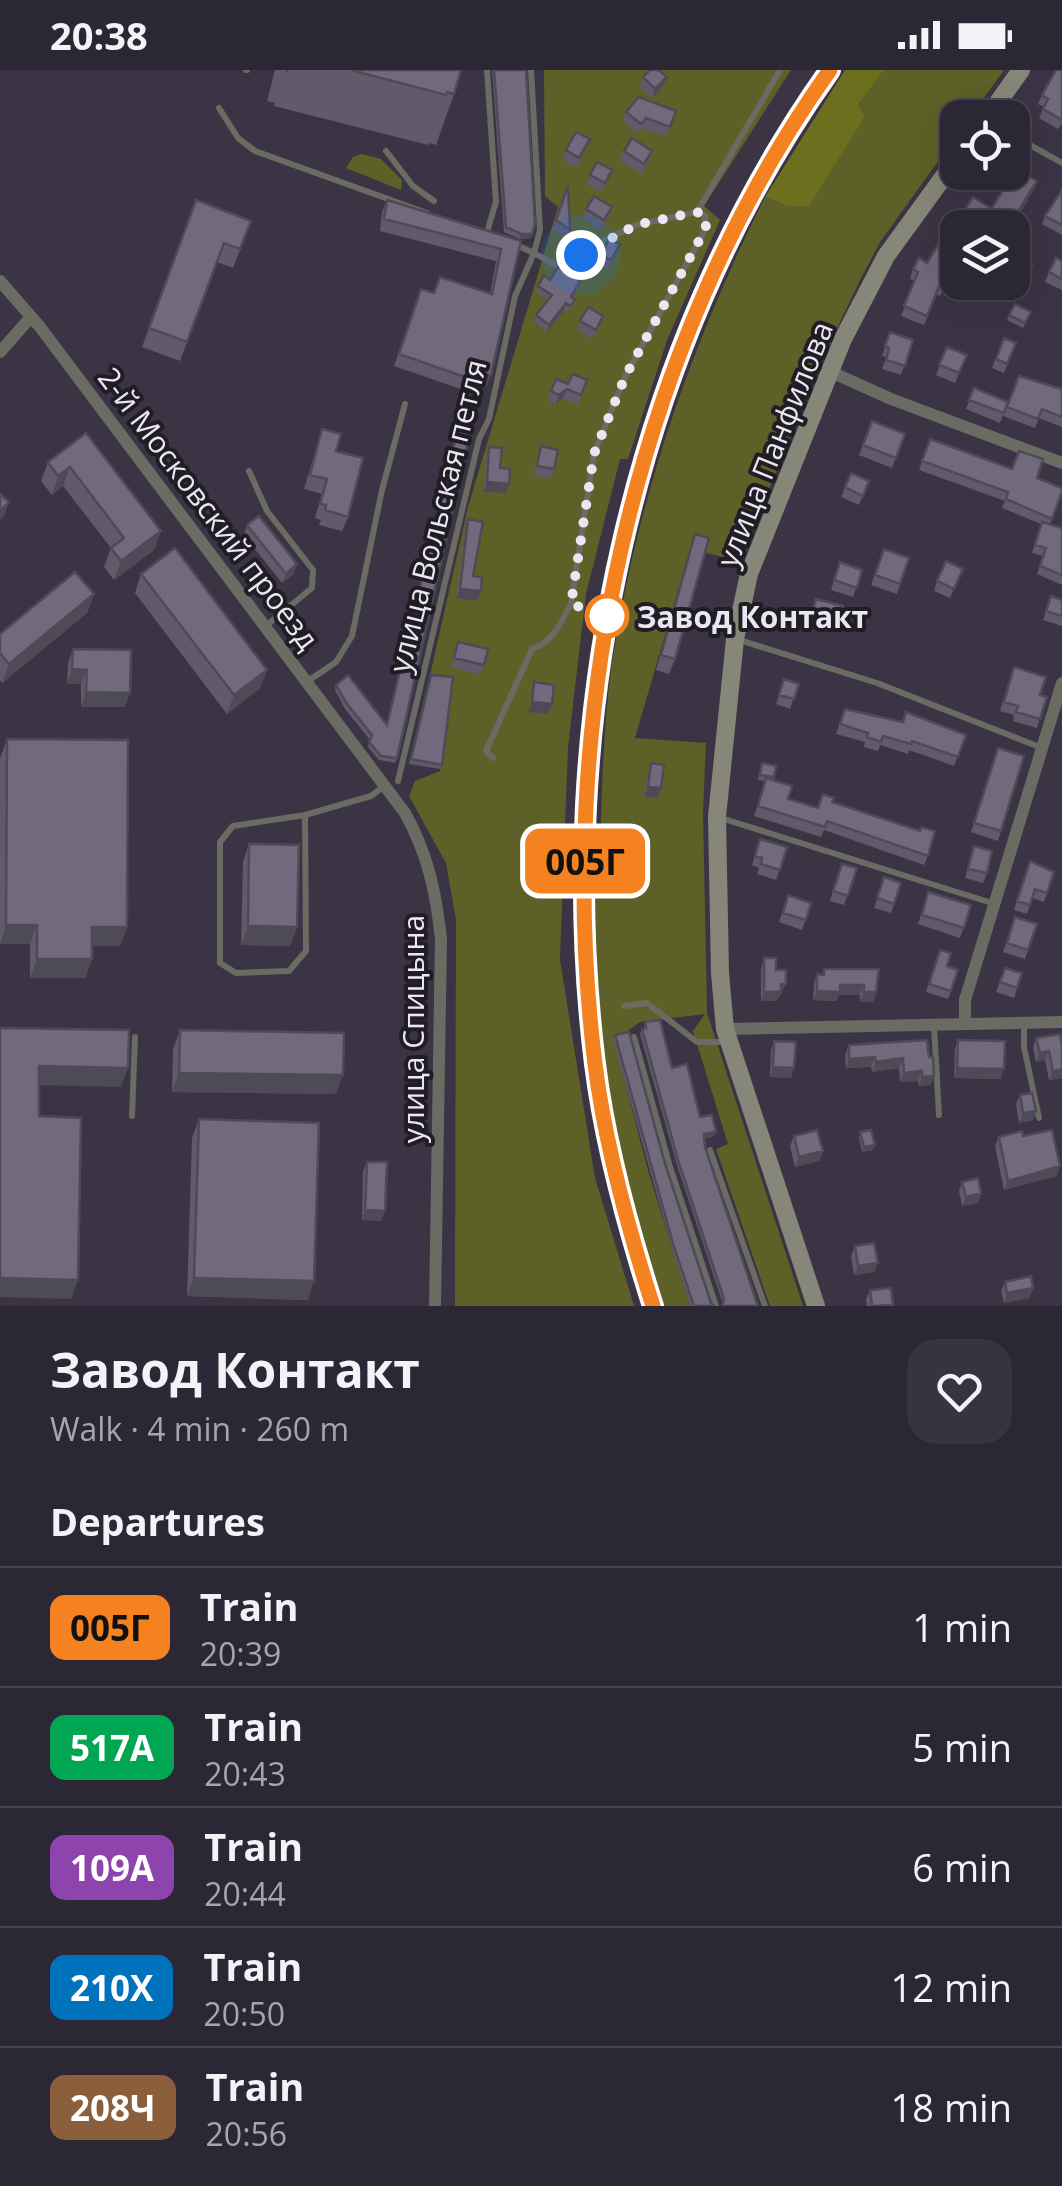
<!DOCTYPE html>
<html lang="en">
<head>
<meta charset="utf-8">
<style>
  body { margin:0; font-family:"Open Sans",sans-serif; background:#383340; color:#f1f3f6; height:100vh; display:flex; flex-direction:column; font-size:38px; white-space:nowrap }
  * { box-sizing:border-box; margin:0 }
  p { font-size:32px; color:#a6a5ac }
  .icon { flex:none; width:55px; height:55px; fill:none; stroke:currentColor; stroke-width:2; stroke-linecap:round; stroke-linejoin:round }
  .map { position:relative; height:1236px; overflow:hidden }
  .details { display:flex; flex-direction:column; background:#2c2734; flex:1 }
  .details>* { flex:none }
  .badge { padding:0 20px; border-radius:15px; font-size:35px; line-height:65px }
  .fabs { position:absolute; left:940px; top:30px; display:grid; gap:20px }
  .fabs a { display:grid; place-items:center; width:90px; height:90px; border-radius:20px; background:#2c2734; box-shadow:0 10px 40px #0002,0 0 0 2px #48444f; font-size:50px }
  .you { position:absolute; width:50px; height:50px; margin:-25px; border:8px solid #fff; border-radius:50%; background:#1a73e8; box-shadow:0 0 0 15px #1a73e833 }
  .map>.badge { position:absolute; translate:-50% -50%; box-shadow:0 0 0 5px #fff }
  h2 { padding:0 50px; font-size:38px; line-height:90px }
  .round { display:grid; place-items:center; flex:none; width:105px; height:105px; border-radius:30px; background:#383340 }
  .summary { display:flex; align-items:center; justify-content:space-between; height:170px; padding:0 50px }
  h1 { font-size:48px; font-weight:700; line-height:75px }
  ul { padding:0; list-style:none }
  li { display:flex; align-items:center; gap:30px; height:120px; padding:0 50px; border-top:2px solid #48444f }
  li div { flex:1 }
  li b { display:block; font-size:38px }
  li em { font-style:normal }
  li .badge { min-width:110px; font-weight:700; text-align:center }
  .status { display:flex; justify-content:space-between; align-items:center; height:70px; padding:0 50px; background:#2c2734; direction:ltr }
  .status svg { height:28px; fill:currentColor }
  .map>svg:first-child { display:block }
  .green { fill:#5d6127 }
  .forest { fill:#6b6f1e }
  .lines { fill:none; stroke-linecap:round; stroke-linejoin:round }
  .service { stroke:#6a6b62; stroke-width:6 }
  .minor { stroke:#6a6b62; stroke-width:12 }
  .secondary { stroke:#868779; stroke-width:18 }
  .rail { stroke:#c5c0cd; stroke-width:5 }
  .wall { fill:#615a6b }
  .shaded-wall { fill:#4f4a57 }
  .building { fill:#71697c; stroke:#4f4a57; stroke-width:2.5 }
  .line-casing { stroke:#fff; stroke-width:22 }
  .line { stroke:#f58220; stroke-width:15 }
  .walk { stroke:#ebe7f2; stroke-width:10; stroke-dasharray:0 18 }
  .stop-dot { fill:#fff; stroke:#f58220; stroke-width:5 }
  .labels { text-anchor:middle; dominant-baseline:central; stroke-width:8; stroke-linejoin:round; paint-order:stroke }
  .street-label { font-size:30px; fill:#ebe7f2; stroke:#211d25 }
  .stop-label { font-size:30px; font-weight:bold; fill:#ebe7f2; stroke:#211d25; text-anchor:start }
</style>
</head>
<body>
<div class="status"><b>20:38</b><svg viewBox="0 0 49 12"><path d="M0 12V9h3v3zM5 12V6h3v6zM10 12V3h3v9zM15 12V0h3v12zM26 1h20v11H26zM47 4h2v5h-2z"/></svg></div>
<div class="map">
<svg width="1062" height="1236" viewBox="0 0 1062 1236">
  <rect width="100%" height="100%" fill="#3b3445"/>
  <path class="green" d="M544,0H791L704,136L720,150L667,270L628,389H620L586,524L568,677L560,890L595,1108L634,1236H455L456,850L446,793L409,726L415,711L440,701L445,673L429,610L468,437L558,137L545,126Z
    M884,0H1004L970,47L958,48L957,65L880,172L860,210L819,296L740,491L690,479L635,668L706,673L703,743L707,943L803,1236H770L716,1079L728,1074L693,961L705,944L640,952L614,971L649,1104L690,1236H662C636,1159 614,1078 603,998C594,926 593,855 592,783H600C602,719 603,656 612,593C637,430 691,274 765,127L787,136L865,46L858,35Z
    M362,84L381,89L402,110L401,120L346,98L353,87Z"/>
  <path class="forest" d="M845,0H884L858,35L865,46L809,136H787L765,127Z"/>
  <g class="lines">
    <path class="service" d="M246,0H247
      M531,0L540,160L534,183L561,198L601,172L636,155L697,142L780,0
      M219,38L238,68L255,81L427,143
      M1012,65L1062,93
      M386,81L413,116L434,131
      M487,162L496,132L487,0
      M249,401L267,441L313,500L312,518L267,555
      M736,569L877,613L1042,678
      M308,611L336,592L352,566L382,420L405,334
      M493,688L486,681L532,579C552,573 562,552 571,533L594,384L625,307L706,158L705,146L697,142
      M398,711L479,369L489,349L515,226L534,183L514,174
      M305,745L233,756L220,772V893L236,903L289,901L306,881L305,745L371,726L384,716
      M721,748L995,834
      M624,936L647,933L697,972H727
      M1024,953V977L1039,1048
      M934,956L939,1045
      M634,967L670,1097L716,1236
      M132,1046L135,967
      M710,1080L765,1236"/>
    <path class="minor" d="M0,211L40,257L405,743C428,784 436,823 441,869L435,1236
      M0,282L30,248
      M829,301L891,329L1062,393
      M965,952V930L1062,613
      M725,959L1062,952"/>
    <path class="secondary" d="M987,48L1021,0
      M816,1236L725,959L720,903L717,747L735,569L749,504L843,269L886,186L958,87"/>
    <path class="rail" d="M653,1236C628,1158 605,1075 595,994C553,655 630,280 830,0"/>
  </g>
  <path class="wall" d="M275,0H287L286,4L288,0H461L454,24L436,75L429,73L428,75L274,36L275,33L267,31Z
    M492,0H526L531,168L520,169L504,162Z
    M1056,0L1062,54L1058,59L1039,48L1044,37L1038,34L1042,25Z
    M643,7L663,16L652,28L640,17Z
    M676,41L666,67L642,58L637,63L623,51L626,42Z
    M586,79L576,97L563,90L566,80Z
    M624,81H652L649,91L641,104L620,91Z
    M1028,90L1021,102L1037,111L1033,121L1011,158H1003L988,148L991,139L1008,111L993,102H1012Z
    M590,105L608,110L601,122L587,114Z
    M568,116L570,160L567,170L552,159Z
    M1062,120V165L1042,154L1045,146Z
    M196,130L251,151L233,198L217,192L180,291L142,277Z
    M387,130L521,171L486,317L481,316L478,325L394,296L421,219L434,223L490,224L496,191L380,161L382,142Z
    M612,137L608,147L600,160L582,148L586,139Z
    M989,137L979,158H971L960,151L964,141Z
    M958,163V212H978L971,226L946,215L940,226L937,224L924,255L901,246L915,211L910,209L913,199L927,193Z
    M620,174L608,200L597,194L600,185Z
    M1062,191V220L1045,212L1049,202Z
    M1032,196L1018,225L1003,217L1005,212H1012V198Z
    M550,210L580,211L572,228L575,230L572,236L568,242L564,240L547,262L534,252L536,245L548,230L536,222L538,216Z
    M1015,234L1031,242L1023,258L1007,250Z
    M580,251L600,256L592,269L577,260Z
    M890,262L913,270L901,305L882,299L886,287L882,286Z
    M1004,268L1016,273L1004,303L992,298Z
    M947,277L967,285L955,313L936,305Z
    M1019,306L1062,319V357L1039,348L1035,358L1003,346Z
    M556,309L568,314L587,310L578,335L563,328L555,335L547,330Z
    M974,318L1008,332L1000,353L966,339Z
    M872,351L905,364L892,398L859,385Z
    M322,359L336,381L348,447L342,461L319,455L321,450L315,448L322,424L304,419Z
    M86,363L161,461L154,480L114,510L104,497L111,478L63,416L52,425L41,411L48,392Z
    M930,369L1037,408L1062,423L1050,454L1062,458V515L1037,504L1043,486L1032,483L1041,454L1002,438L1005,431L919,400Z
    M541,376L554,399L550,409L533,405Z
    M489,377L506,423L483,422L486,387Z
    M851,403L869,411L859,435L841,427Z
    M468,449L473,506L477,531L456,528L465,458Z
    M247,455L294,504L282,513L244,465Z
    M695,464L675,589L669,604L656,600Z
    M884,479L909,488L897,524L871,515Z
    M840,492L862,500L853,527L831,520Z
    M141,504L267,600L260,618L227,644L135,523Z
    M959,508L950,528L934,521L937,511Z
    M94,524L87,543L2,613L0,610V564Z
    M1051,526L1062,530V556L1043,550Z
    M816,529L839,550L835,560L809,553Z
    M458,572L484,595L480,604L451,597Z
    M73,579L125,637H81V614H67L68,594Z
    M1010,607L1040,625L1047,627L1037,658L1013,651L1014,645L1000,641Z
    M784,609L799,614L790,639L776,634Z
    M429,610L442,695L440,699L409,694Z
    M336,615L397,688L395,693L379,690L368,677L370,670L345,639L335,620Z
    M845,639L966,665L954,696L909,680L908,684L880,675L878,681L864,677L865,672L836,664Z
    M7,669L127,857L120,876H92V889L85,908H30V874H0V688Z
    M998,678L1024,686L998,771L971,762Z
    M651,693L657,728L644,726L648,703Z
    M762,693L774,707L773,710L788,729L818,738L832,732L928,786L924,795L824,760L821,767L754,746L765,711L758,710Z
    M760,769L787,777L776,810L757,804L759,798L752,795Z
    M249,774L297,857L290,876L241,875L243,792Z
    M974,776L987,803L983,813L965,808Z
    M1030,791L1054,802L1044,832L1032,828L1027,844L1014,840Z
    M842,794L857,798L844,835L830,831Z
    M884,807L901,813L891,843L874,838Z
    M928,822L971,835L960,868L918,854Z
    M788,825L811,833L802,860L779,852Z
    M1015,847L1037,854L1025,889L1003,882Z
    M940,880L947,896L958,900L948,929L926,922Z
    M764,888L776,900L782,924H780L777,931H761V898Z
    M1005,898L1022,903L1014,928L996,922Z
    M824,899L876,922L873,932H860V925H839L836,931L813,930L814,914L817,904L822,905Z
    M645,952L700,1047L716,1062L714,1066L704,1069L705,1077L758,1236L723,1234L677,1095L640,964L642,959L644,958Z
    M180,960L336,1024L172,1022L173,979Z
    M1060,964L1062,1008L1049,1010L1045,990L1036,992L1033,978L1036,968Z
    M615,965L665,1094L711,1233L714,1236H690L673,1182L613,970Z
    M958,970L1001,1009L954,1008L955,979Z
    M774,971L791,1008L770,1007L771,980Z
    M849,975L929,987L934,1006L930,1015L919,1016L918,1011L900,1012L899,998L872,1002L871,997L846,998L845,985Z
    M1020,1025L1036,1041L1033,1050L1019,1053L1016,1034Z
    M199,1049L308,1230L187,1226L192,1068Z
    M860,1062L875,1075L873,1080L862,1082L859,1067Z
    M794,1066L823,1081L819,1091L795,1097L790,1076Z
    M1023,1066L1057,1106L1004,1120L995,1076L999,1067Z
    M367,1092L381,1151L362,1150L363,1101Z
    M962,1112L981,1123L978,1133L962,1136L959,1121Z
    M855,1176L878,1193L874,1202L854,1205L851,1186Z
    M1005,1212L1030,1228L1004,1233L1001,1221Z
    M870,1220L892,1236H867L866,1230Z"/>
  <path class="shaded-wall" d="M667,7L663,16L652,28L655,19Z
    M1037,111L1033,121L1010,158L1012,151Z
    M521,164H532L531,168L520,169Z
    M566,233L564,240L547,262L549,255Z
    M484,304L491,305L486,317L481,316Z
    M567,319L563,328L555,335L559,325Z
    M70,397L63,416L52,425L58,406Z
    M487,412L509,414L506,423L483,422Z
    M9,432L4,446L0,450V441Z
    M161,461L154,480L114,510L121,491Z
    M297,494L294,504L282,513L286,504Z
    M460,519L481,521L477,531L456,528Z
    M94,524L87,543L2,613L9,594Z
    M72,599L87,600L81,614H67Z
    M267,600L260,618L227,644L234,625Z
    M86,622L130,623L125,637H81Z
    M532,632L552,634L548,644L528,642Z
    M648,717L661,718L657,728L644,726Z
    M6,855H37L30,874H0Z
    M248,856L297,857L290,876L241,875Z
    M92,857H127L120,876H85Z
    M37,889H92L85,908H30Z
    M781,914H786L777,931H761L764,922Z
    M840,915H864L860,925H839L836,931L813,930L817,921Z
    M864,922H876L873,932H860Z
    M1049,981L1045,990L1036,992L1040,983Z
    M875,987L871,997L846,998L849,989Z
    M903,988L899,998L872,1002L876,992Z
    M39,996L128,998L121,1017L33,1015Z
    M773,997L794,998L791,1008L770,1007Z
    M957,998L1004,999L1001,1009L954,1008Z
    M1062,999V1008L1049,1010L1053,1001Z
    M922,1001L918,1011L900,1012L904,1003Z
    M179,1003L343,1005L336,1024L172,1022Z
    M934,1006L930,1015L919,1016L922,1007Z
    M1036,1041L1033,1050L1019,1053L1023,1043Z
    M716,1062L714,1066L702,1069L704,1064Z
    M875,1075L873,1080L862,1082L864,1077Z
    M823,1081L819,1091L795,1097L799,1087Z
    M1060,1096L1057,1106L1004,1120L1008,1111Z
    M981,1123L978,1133L962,1136L966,1127Z
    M365,1140L385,1141L381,1151L362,1150Z
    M878,1193L874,1202L854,1205L858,1196Z
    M0,1208L78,1210L71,1229L0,1227Z
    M194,1208L314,1211L308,1230L187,1226Z
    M1033,1218L1030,1228L1004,1233L1007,1223Z"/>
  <path class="building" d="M351,0H461L454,24L447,22L446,25Z
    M494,0H526L535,154L532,164H521L506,157Z
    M650,0H659L667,7L655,19L643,7Z
    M1056,0H1062V50L1043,39L1048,29L1042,25Z
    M639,27L676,41L670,57L646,48L641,54L626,42Z
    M576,62L590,69L579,88L566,80Z
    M632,68L652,81L644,94L624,81Z
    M1012,70L1031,80L1019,101L1037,111L1012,151L991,139L1014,103Z
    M597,92L612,100L605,113L590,105Z
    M568,116L570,160L556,150Z
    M1062,120V155L1045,146Z
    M594,126L612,137L604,150L586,139Z
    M973,127L989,137L980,151L964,141Z
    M196,130L251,151L240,179L224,173L187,272L149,258Z
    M387,130L521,171L491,305L484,304L482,313L399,284L421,219L434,223L440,207L492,224L501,179L384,149Z
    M948,158L958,163V209L950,205L944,216L940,214L927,246L904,236L918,202L913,199L919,188L927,193Z
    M609,169L620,174L611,190L600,185Z
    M1056,188L1062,191V209L1049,202Z
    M1019,189L1032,196L1021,216L1012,211V198Z
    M558,197L580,211L571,227L575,230L570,236L566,233L549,255L536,245L552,225L538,216L544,205L550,210Z
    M1015,234L1031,242L1025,253L1009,245Z
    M588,237L603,246L596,260L580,251Z
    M890,262L913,270L905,296L886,290L889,278L885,276Z
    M1004,268L1016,273L1007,294L996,289Z
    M947,277L967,285L959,303L939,295Z
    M573,304L587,310L581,325L567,319L559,325L551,321L556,309L568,314Z
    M1019,306L1062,319V347L1042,339L1038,349L1007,337Z
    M974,318L1008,332L1004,343L969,330Z
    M461,345L473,349L397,688L381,686L369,672L372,665L347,634L336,615L348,605L387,655Z
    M872,351L905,364L896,388L863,375Z
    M322,359L341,364L336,381L363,388L348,447L325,440L326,435L320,434L327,409L310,405Z
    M86,363L161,461L121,491L111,478L124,468L70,397L58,406L48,392Z
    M930,369L1012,399L1019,381L1043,389L1037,408L1062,418V422L1052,449L1006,429L1008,422L922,391Z
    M541,376L558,380L554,399L537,396Z
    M489,377L502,378L500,398L510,399L509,414L487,412Z
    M851,403L869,411L863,426L845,417Z
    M0,424L9,432L0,441Z
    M259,446L297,494L286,504L247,455Z
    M468,449L483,452L473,506L482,507L481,521L460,519Z
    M1042,452L1062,458V505L1040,496L1046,478L1035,475Z
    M695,464L709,468L675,589L661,585Z
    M175,478L267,600L234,625L141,504Z
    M884,479L909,488L900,514L875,505Z
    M946,491L963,499L954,519L937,511Z
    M840,492L862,500L857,518L834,510Z
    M75,502L94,524L9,594L0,583V564Z
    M1051,526L1062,530V546L1046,541Z
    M816,529L843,536L839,550L812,543Z
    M458,572L488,579L484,595L454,588Z
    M73,579L131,580L130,623L86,622L87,600L72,599Z
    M1014,597L1046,607L1040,625L1047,627L1040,649L1016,642L1018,636L1004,632Z
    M431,605L453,607L442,695L411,689Z
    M784,609L799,614L794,629L779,625Z
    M534,612L554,615L552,634L532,632Z
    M845,639L903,652L906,642L966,665L958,687L912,671L911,674L883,666L881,672L867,667L868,663L840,654Z
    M7,669L128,670L127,857H92V889H37V855H6Z
    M998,678L1024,686L1001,761L974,753Z
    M651,693L664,695L661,718L648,717Z
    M762,693L776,696L774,707L760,705Z
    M766,708L792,716L788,729L818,738L823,724L834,728L832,732L920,761L921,757L935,761L928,786L827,751L825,757L758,736Z
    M760,769L787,777L780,800L761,794L762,788L755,786Z
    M249,774L299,775L297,857L248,856Z
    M974,776L992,781L987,803L968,799Z
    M1030,791L1054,802L1047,823L1035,819L1030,835L1017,831Z
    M842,794L857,798L848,826L833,821Z
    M884,807L901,813L894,834L877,828Z
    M928,822L971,835L964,858L922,845Z
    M788,825L811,833L806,850L783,843Z
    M1015,847L1037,854L1028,880L1007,873Z
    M940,880L951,883L947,896L958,900L951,921L929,914Z
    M764,888H776V900H786V914H781V922H764Z
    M1005,898L1022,903L1017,918L1000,912Z
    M824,899H879L876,922H864V915H840V922L817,921V904L824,905Z
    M660,950L672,998L687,994L700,1047L712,1045L716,1062L704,1064L705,1077L758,1236H722L724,1229L678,1090L642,959L646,958L645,952Z
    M0,958L129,960L128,998L39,996V1046L81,1048L78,1210L0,1208Z
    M180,960L344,963L343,1005L179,1003Z
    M629,962L665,1094L711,1233L714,1236H694L674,1177L615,965Z
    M1060,964L1062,975V999L1053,1001L1049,981L1040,983L1036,968Z
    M927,970L929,987H933L934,1006L922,1007V1001L904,1003L903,988L876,992L875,987L849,989V975Z
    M958,970L1005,971L1004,999L957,998Z
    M774,971L796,972L794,998L773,997Z
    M1032,1023L1036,1041L1023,1043L1020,1025Z
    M199,1049L319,1053L314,1211L194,1208Z
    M817,1060L823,1081L799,1087L794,1066Z
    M871,1060L875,1075L864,1077L860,1062Z
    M1052,1060L1060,1096L1008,1111L999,1067L1022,1061L1023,1066Z
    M367,1092H387L385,1141L365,1140Z
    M978,1108L981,1123L966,1127L962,1112Z
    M874,1173L878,1193L858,1196L855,1176Z
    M1031,1206L1033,1218L1007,1223L1005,1212Z
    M891,1218L893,1235L872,1236L870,1220Z"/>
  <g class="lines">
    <g class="line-casing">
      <path id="line" d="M653,1236C628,1158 605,1075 595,994C553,656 631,279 830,0"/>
    </g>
    <use href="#line" class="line"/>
    <path class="walk" d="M581,185L636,155L697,142L705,146L706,158L625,307L594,384L571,534L607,546"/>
  </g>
  <circle class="stop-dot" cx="607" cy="546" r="20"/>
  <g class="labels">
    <g class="street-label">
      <text transform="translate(774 374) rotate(-68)">улица Панфилова</text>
      <text transform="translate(209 438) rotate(53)">2-й Московский проезд</text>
      <text transform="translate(437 446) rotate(-76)">улица Вольская петля</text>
      <text transform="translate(412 959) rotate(-90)">улица Спицына</text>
    </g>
    <g class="stop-label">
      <text x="637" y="546">Завод Контакт</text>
    </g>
  </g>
</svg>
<div class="fabs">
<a><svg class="icon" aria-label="locate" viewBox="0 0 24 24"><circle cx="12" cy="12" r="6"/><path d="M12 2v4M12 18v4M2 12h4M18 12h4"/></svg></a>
<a><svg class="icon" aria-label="layers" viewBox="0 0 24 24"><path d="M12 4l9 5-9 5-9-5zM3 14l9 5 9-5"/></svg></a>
</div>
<div class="you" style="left:581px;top:185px"></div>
<b class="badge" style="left:585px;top:791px;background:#f58220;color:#111">005Г</b>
</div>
<section class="details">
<div class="summary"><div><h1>Завод Контакт</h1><p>Walk · 4 min · 260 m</p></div><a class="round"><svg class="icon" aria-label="heart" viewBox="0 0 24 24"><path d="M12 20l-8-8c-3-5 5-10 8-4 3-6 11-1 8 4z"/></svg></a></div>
<h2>Departures</h2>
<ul>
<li><span class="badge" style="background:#f58220;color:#111">005Г</span><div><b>Train</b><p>20:39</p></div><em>1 min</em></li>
<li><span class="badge" style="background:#00a651;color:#fff">517А</span><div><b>Train</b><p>20:43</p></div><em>5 min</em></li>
<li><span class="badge" style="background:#8e44ad;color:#fff">109А</span><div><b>Train</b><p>20:44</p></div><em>6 min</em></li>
<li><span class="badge" style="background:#0072bc;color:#fff">210Х</span><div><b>Train</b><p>20:50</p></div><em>12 min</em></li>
<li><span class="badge" style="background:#8b5e3c;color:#fff">208Ч</span><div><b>Train</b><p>20:56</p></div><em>18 min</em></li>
</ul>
</section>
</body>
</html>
